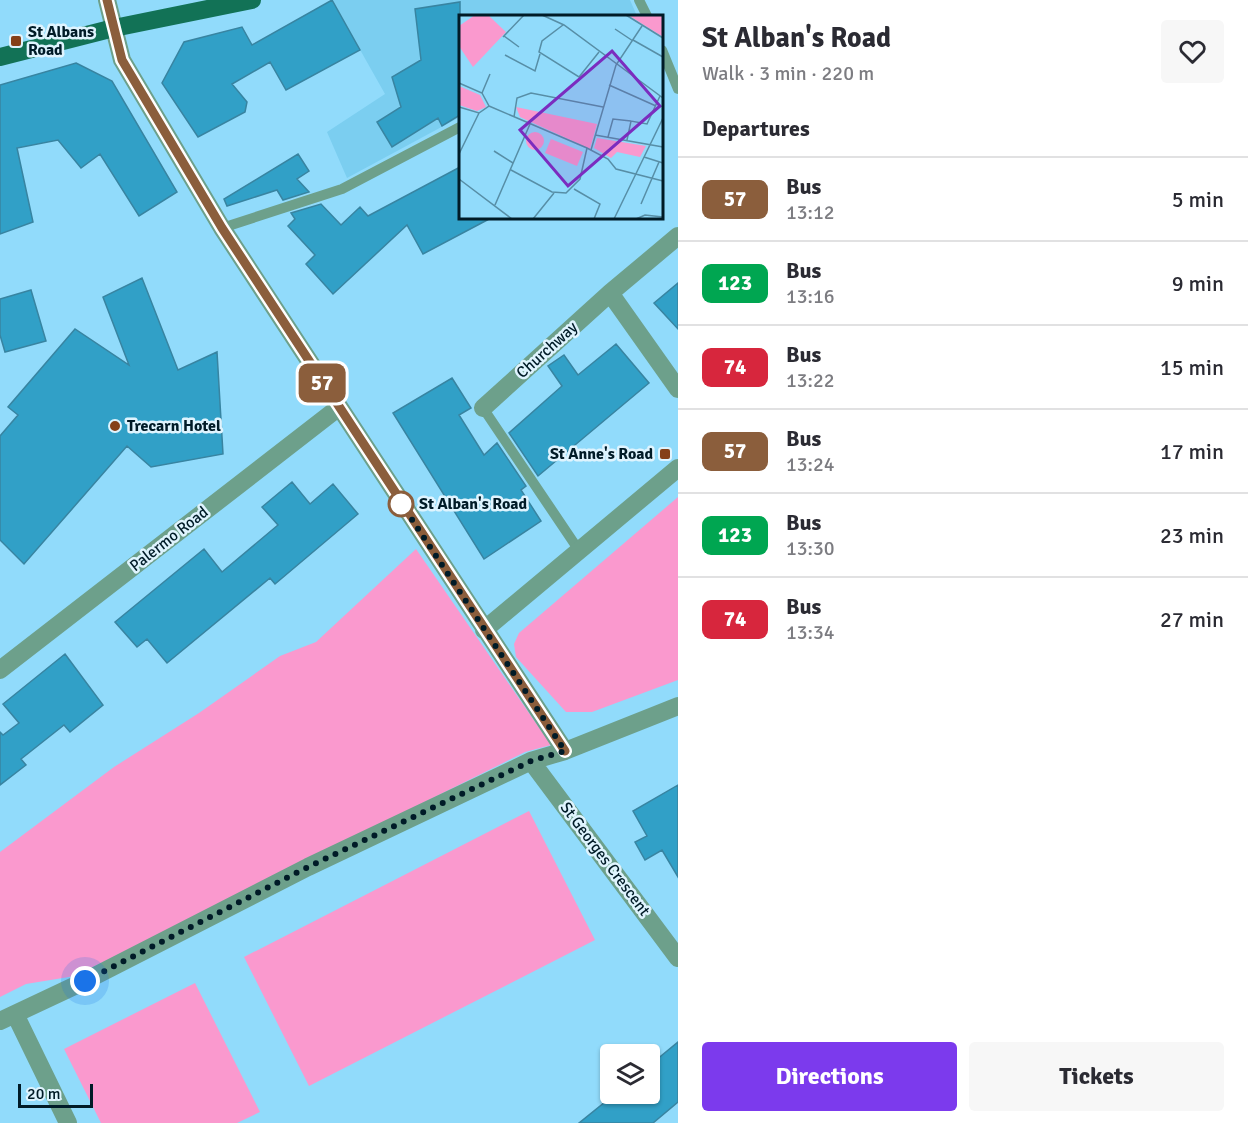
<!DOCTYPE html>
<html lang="en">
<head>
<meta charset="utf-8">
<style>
  body { margin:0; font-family:Signika,sans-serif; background:#f7f7f7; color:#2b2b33; height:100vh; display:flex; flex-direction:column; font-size:22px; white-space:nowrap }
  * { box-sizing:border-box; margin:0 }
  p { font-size:20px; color:#7c7c81 }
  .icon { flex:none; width:33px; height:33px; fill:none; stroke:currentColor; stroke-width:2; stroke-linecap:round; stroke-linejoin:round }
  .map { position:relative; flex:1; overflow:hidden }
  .side { display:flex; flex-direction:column; background:#fff; width:570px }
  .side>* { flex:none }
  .badge { padding:0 12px; border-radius:9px; font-size:21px; line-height:39px }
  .controls { position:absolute; left:600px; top:1044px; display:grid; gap:12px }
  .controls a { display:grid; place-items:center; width:60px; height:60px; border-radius:6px; background:#fff; box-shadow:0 2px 4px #0004; font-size:30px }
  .scale { position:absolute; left:18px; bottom:15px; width:75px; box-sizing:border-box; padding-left:6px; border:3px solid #001b27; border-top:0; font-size:16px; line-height:21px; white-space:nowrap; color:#001b27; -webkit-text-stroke:4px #dff4fe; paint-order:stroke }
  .you { position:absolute; width:30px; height:30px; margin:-15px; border:4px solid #fff; border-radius:50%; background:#1a73e8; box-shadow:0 0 0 9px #1a73e833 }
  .map>.badge { position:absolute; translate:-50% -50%; box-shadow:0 0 0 3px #fff }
  h2 { padding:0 24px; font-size:22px; line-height:54px }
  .round { display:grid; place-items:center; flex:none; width:63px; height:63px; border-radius:6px; background:#f7f7f7 }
  .headline { display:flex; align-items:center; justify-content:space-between; height:102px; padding:0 24px }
  h1 { font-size:28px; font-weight:700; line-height:45px }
  .action { display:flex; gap:12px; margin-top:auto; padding:12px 24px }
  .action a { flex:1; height:69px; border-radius:6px; background:#7c3aed; color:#fff; font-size:24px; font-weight:700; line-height:69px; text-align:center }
  .action a+a { background:#f7f7f7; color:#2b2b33 }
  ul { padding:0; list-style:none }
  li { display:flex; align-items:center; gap:18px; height:84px; padding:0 24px; border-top:2px solid #e1e1e2 }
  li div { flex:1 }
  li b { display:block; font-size:22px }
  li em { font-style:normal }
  li .badge { min-width:66px; font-weight:700; text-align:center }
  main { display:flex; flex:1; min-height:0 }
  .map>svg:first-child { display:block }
  .built { fill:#7bcef0 }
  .green { fill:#fa99ce }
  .building { fill:#31a0c7; stroke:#3884a1; stroke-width:1.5 }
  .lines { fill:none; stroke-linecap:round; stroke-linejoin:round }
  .lane { stroke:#6da08b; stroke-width:10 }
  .street { stroke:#6da08b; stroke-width:18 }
  .primary { stroke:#127256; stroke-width:18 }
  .line-casing { stroke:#fff; stroke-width:14 }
  .line { stroke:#8b5e3c; stroke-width:9 }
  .walk { stroke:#001b27; stroke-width:6; stroke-dasharray:0 10.8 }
  .poi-dot { fill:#854018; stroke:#dff4fe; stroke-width:2 }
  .stop-dot { fill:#fff; stroke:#8b5e3c; stroke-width:3 }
  .labels { text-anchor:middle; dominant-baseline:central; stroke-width:5; stroke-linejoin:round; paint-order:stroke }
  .poi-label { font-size:16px; font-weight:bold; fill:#001b27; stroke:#dff4fe; text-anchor:start }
  .street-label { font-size:16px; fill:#001b27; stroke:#dff4fe }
  .stop-label { font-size:16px; font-weight:bold; fill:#001b27; stroke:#dff4fe; text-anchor:start }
  .inset-road { fill:none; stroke:#578ea6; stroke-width:1.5 }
  .view { fill:#7b2cbf; fill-opacity:0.15; stroke:#7b2cbf; stroke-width:3 }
  .inset-edge { fill:none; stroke:#001b27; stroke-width:3 }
</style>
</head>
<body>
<main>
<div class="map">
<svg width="678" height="1123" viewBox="0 0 678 1123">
  <rect width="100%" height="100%" fill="#91dbfb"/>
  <path class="built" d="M332,0H630L637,16H460V117L347,178L327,132L385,94Z"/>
  <path class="green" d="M678,497V680L592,712H566L516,657L514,644L519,633Z
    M416,549L551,745L525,752L501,764L75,976L26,984L0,997V852L114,767L199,713L280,656L316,642Z
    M529,811L595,940L309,1086L244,957Z
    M195,983L260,1112L237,1123H101L64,1049Z"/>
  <path class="building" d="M332,0L360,50L286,90L270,62L232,84L247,102L245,112L198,137L162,83L184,42L242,27L252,45Z
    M460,2V115L442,126L438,118L392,147L377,122L401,107L392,77L421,60L415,9Z
    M76,63L112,81L177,192L139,216L100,154L81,168L58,140L17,148L33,222L0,234V85Z
    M298,154L309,171L297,179L309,192L283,200L277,190L227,206L224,199Z
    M460,167V218H491L423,254L407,225L333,294L306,264L315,255L288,226L295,219L291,213L321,204L341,225L360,207L368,216Z
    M142,278L178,370L217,352L223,454L151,467L127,446L24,564L0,540V436L18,415L8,407L75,329L129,365L103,297Z
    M678,283V329L654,303Z
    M31,290L46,341L5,352L0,335V299Z
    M616,344L649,383L538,476L509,433L562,386L548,366L564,355L578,375Z
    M452,378L471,408L459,415L484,455L497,443L526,486L521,490L541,521L484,559L393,413Z
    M292,482L310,504L333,484L358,514L275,584L270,578L167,663L147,639L137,647L115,622L204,549L222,572L278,525L262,507Z
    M65,654L103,705L70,732L64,725L21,759L26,765L0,785V732L3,735L19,723L3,704Z
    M678,785V877L662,850L645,860L635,842L647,836L633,811Z
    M678,1042V1102L653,1123H579L615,1094H650V1065Z"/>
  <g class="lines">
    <path class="lane" d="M639,0L647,16
      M662,50L678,89
      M222,228L342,189L460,127
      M483,408L578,549"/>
    <path class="street" d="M107,0L122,60L222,228L565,751
      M678,236L610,293L678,389
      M483,408L610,293
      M484,630L678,468
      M0,670L338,408
      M531,761L678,958
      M15,1014L68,1123
      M0,1021L85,981L308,867L531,761L565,751L678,706"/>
    <path class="primary" d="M0,57L114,28L252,0"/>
  </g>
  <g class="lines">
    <g class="line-casing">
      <path id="line" d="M107,0L122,60L222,228L565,751"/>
    </g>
    <use href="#line" class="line"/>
    <path class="walk" d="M85,981L308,867L531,761L565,751L399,500L401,504"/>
  </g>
  <g class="poi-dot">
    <rect x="10" y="35" width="12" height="12" rx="3"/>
    <circle cx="115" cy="426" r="6"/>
    <rect x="659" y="448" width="12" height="12" rx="3"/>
  </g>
  <circle class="stop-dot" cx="401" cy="504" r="12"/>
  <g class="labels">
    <g class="poi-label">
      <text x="28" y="32">St Albans<tspan x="28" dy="18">Road</tspan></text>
      <text x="127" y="426">Trecarn Hotel</text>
      <text x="653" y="454" text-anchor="end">St Anne's Road</text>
    </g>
    <g class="street-label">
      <text transform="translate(547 350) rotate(-42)">Churchway</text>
      <text transform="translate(169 539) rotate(-38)">Palermo Road</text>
      <text transform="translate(605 859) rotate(53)">St Georges Crescent</text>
    </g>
    <g class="stop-label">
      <text x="419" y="504">St Alban's Road</text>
    </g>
  </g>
  <g transform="translate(459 15)">
    <rect width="204" height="204" fill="#91dbfb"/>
    <path d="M16,0H29L47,17L14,52L0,31V11ZM169,0H204V22ZM0,71L21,80L27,92L18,96L0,90ZM57,92L138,109L131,134L61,102ZM67 126a9 9 0 1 1 18 0a9 9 0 1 1-18 0ZM138,123L187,131L181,142L158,137L152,143L135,133ZM92,124L124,137L118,151L86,138Z" fill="#fa99ce"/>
    <path class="inset-road" d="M83,0L105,10L204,83M167,0L204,23M104,10L83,26L80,37L120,62L140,37M156,14L174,26M45,21L60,32M44,22L65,0M174,25L204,42M46,40L76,56L81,39M0,68L23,78L30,91L20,98L0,92M150,70L197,91M23,78L31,59M30,91L128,133L149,144L157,154L204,166M55,102L58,83L72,78L144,92M136,120L204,132M149,122L154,104L172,106M168,125L172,106L188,109L201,81M132,135L157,50L183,11M35,136L54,148M0,139L20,98M185,142L204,148M52,155L93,177L107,178L121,164L128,133M0,164L53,204M115,174L141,189L135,204M182,189L200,147M36,190L71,109M74,204L95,178M155,204L204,103M177,204L186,200L204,202"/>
    <path class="view" d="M153,36L201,91L109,171L61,115Z"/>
    <rect width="204" height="204" class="inset-edge"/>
  </g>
</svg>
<div class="controls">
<a><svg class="icon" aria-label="layers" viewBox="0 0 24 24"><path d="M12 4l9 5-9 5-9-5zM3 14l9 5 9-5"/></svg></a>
</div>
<div class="scale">20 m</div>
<div class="you" style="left:85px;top:981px"></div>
<b class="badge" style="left:322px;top:383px;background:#8b5e3c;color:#fff">57</b>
</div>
<section class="side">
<div class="headline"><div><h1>St Alban's Road</h1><p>Walk · 3 min · 220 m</p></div><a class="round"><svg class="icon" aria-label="heart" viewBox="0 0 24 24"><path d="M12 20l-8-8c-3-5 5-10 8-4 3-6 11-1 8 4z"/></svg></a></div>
<h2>Departures</h2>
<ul>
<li><span class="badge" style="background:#8b5e3c;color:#fff">57</span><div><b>Bus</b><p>13:12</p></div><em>5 min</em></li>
<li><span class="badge" style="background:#00a651;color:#fff">123</span><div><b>Bus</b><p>13:16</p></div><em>9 min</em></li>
<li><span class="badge" style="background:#d7263d;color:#fff">74</span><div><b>Bus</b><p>13:22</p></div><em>15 min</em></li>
<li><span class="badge" style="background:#8b5e3c;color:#fff">57</span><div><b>Bus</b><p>13:24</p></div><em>17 min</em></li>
<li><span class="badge" style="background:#00a651;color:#fff">123</span><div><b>Bus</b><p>13:30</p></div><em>23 min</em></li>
<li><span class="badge" style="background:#d7263d;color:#fff">74</span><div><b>Bus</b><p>13:34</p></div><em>27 min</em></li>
</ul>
<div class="action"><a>Directions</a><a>Tickets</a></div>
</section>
</main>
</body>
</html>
